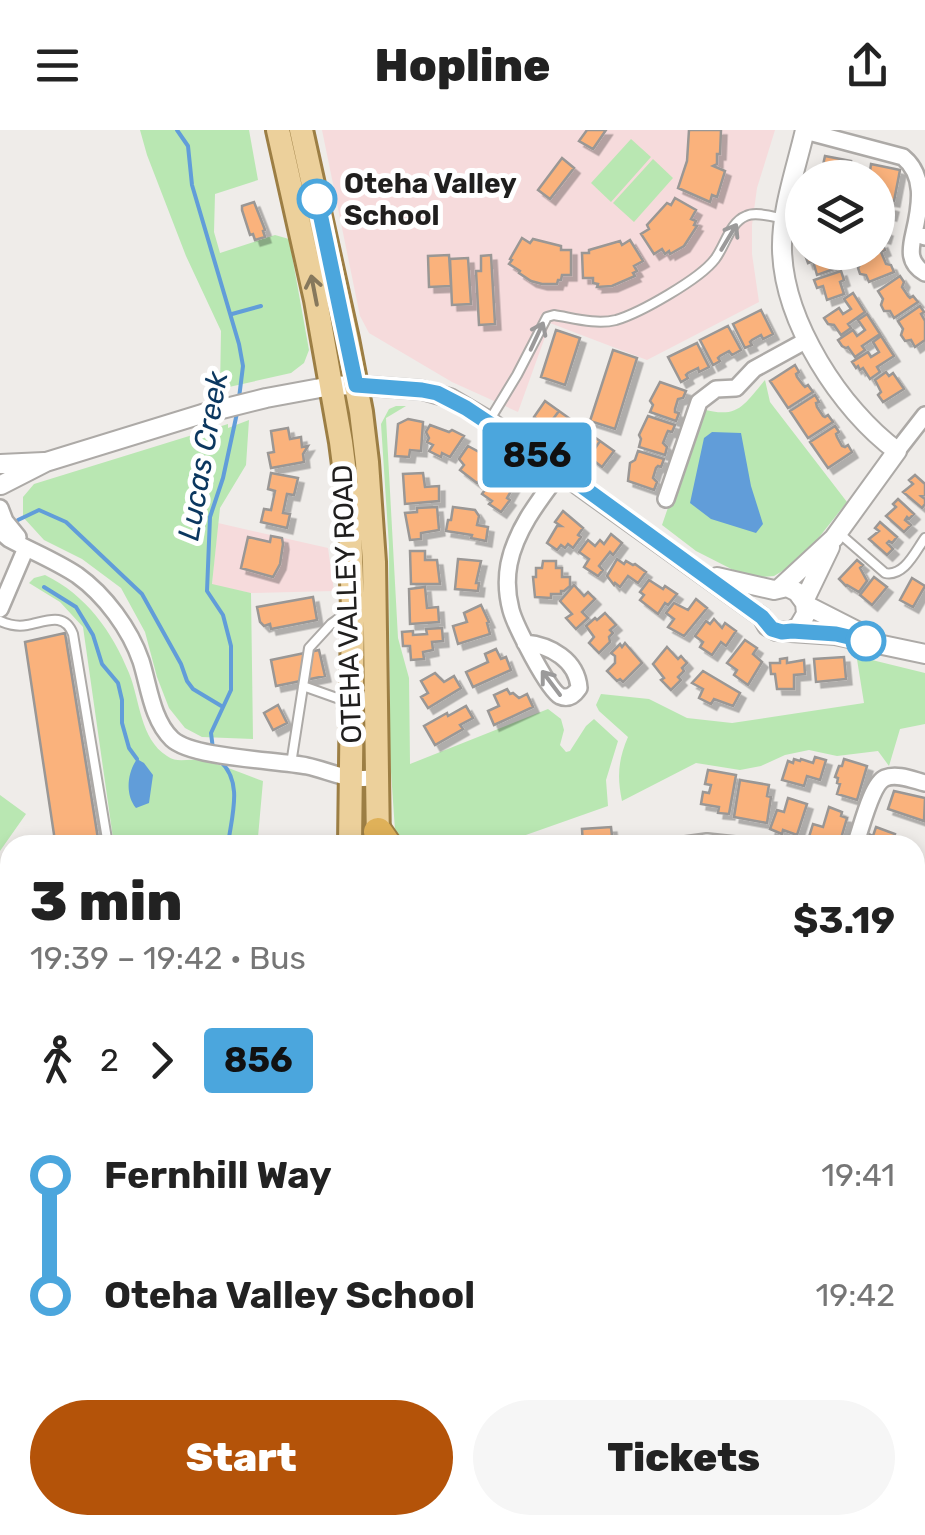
<!DOCTYPE html>
<html lang="en">
<head>
<meta charset="utf-8">
<style>
  body { margin:0; font-family:Rubik,sans-serif; background:#f6f6f6; color:#222; height:100vh; display:flex; flex-direction:column; font-size:38px; white-space:nowrap }
  * { box-sizing:border-box; margin:0 }
  p { font-size:32px; color:#767676 }
  .icon { flex:none; width:55px; height:55px; fill:none; stroke:currentColor; stroke-width:2; stroke-linecap:round; stroke-linejoin:round }
  .map { position:relative; flex:1; overflow:hidden }
  .panel { position:absolute; left:0px; top:705px; width:925px; height:700px; display:flex; flex-direction:column; background:#fff; border-radius:30px 30px 0 0; box-shadow:0 5px 15px #0003 }
  .panel>* { flex:none }
  .badge { padding:0 20px; border-radius:8px; font-size:35px; line-height:65px }
  .fabs { position:absolute; left:785px; top:30px; display:grid; gap:20px }
  .fabs a { display:grid; place-items:center; width:110px; height:110px; border-radius:50%; background:#fff; box-shadow:0 5px 15px #0003; font-size:50px }
  .map>.badge { position:absolute; translate:-50% -50%; box-shadow:0 0 0 5px #fff }
  .legs { display:flex; align-items:center; gap:15px; height:110px; padding:0 30px; font-size:32px }
  .legs p { margin-inline-start:auto }
  .overview { display:flex; align-items:center; justify-content:space-between; height:170px; padding:0 30px }
  h1 { font-size:55px; font-weight:800; line-height:75px }
  .action { display:flex; gap:20px; margin-top:auto; padding:20px 30px }
  .action a { flex:1; height:115px; border-radius:60px; background:#b45309; color:#fff; font-size:40px; font-weight:800; line-height:115px; text-align:center }
  .action a+a { background:#f6f6f6; color:#222 }
  ul { padding:0 30px; list-style:none }
  li { display:flex; align-items:center; gap:35px; height:120px; font-size:38px }
  li i { display:grid; place-items:center; width:15px; height:100%; margin:0 12px; background:currentColor }
  li i::after { content:''; width:25px; height:25px; margin:-12px; border:8px solid; border-radius:50%; background:#fff }
  li p { margin-inline-start:auto }
  li:first-child i { background:linear-gradient(#0000 50%,currentColor 0) }
  li:last-child i { background:linear-gradient(currentColor 50%,#0000 0) }
  header { display:flex; justify-content:space-between; align-items:center; height:130px; padding:0 30px; background:#fff; font-size:45px; font-weight:800 }
  .map>svg:first-child { display:block }
  .education { fill:#f6dbdc }
  .green { fill:#b9e7b2 }
  .water { fill:#619dd9 }
  .lines { fill:none; stroke-linecap:round; stroke-linejoin:round }
  .stream { stroke:#619dd9; stroke-width:4 }
  .building { fill:#fab27c; stroke:#9a9795; stroke-width:2.5; filter:url(#shadow) }
  .service-casing { stroke:#adaaa7; stroke-width:12 }
  .minor-casing { stroke:#adaaa7; stroke-width:20 }
  .tertiary-casing { stroke:#adaaa7; stroke-width:22 }
  .primary-casing { stroke:#9c7e44; stroke-width:28 }
  .motorway-casing { stroke:#9c7e44; stroke-width:32 }
  .service { stroke:#fff; stroke-width:8 }
  .minor { stroke:#fff; stroke-width:15 }
  .tertiary { stroke:#fff; stroke-width:18 }
  .primary { stroke:#ecd09b; stroke-width:22 }
  .motorway { stroke:#dfb159; stroke-width:28 }
  .oneway { stroke:#9b9a9a }
  .oneway2 { stroke:#86785c }
  .line-1-casing { stroke:#fff; stroke-width:22 }
  .line-1 { stroke:#4ba6dd; stroke-width:15 }
  .stop-1-dot { fill:#fff; stroke:#4ba6dd; stroke-width:5 }
  .labels { text-anchor:middle; dominant-baseline:central; stroke-width:10; stroke-linejoin:round; paint-order:stroke }
  .stop-label { font-size:28px; font-weight:bold; fill:#201f1e; stroke:#fff; text-anchor:start }
  .street-label { font-size:28px; fill:#201f1e; stroke:#fff }
  .water-label { font-size:30px; font-style:italic; fill:#0b375f; stroke:#fff }
</style>
</head>
<body>
<header><svg class="icon" aria-label="menu" viewBox="0 0 24 24"><path d="M4 6h16M4 12h16M4 18h16"/></svg>Hopline<svg class="icon" aria-label="share" viewBox="0 0 24 24"><path d="M12 15V3M7 8l5-5 5 5M5 13v7h14v-7"/></svg></header>
<div class="map">
<svg width="925" height="1405" viewBox="0 0 925 1405">
  <defs>
    <filter id="shadow"><feDropShadow dx="5.5" dy="5.5" stdDeviation="0" flood-color="#0004"/></filter>
  </defs>
  <rect width="100%" height="100%" fill="#efece9"/>
  <path class="education" d="M322,0H775L757,58L752,95V124L759,172L647,230L550,193L518,282L452,252L369,203L360,186Z
    M218,393L328,418L334,461L251,463L212,455Z"/>
  <path class="green" d="M140,0H249L258,50L215,64L214,102L220,123L275,105L289,109L309,220L304,233L291,243L220,259L221,201L186,126L147,25Z
    M631,9L651,27L611,72L591,53Z
    M653,29L673,48L634,92L613,73Z
    M765,250L770,272L847,372L801,430L774,446L749,448L696,421L662,395L702,279C738,289 743,276 765,250Z
    M396,276H406L386,288L398,508L409,548L410,634L548,579L561,589L564,600L560,615L566,622L570,621L586,596L594,589L618,611L606,650L608,676L523,706L495,707L477,715H396L390,627L389,416L381,294L389,279Z
    M249,290L246,335L220,378L212,454L251,463L253,609L202,607L185,598L169,578L157,547L145,502L121,458L82,429L44,410L23,387V367L34,354L228,294V298Z
    M45,445C86,465 112,501 129,543C140,570 140,609 167,626C177,633 185,629 196,630C218,632 242,644 263,651L258,707L321,711L322,715H114L83,497L60,472L29,453L34,448Z
    M856,523L872,530L925,543V594L900,599L889,636L878,621L837,626L809,620L785,625L761,636L740,640L696,633L622,671C617,647 618,630 628,607L599,581L596,575L601,564L649,569L687,588L732,593L864,573Z
    M0,665L26,684L0,721Z
    M10,879V949L0,948V881Z
    M915,950L925,954V1071L915,1067Z
    M0,1056L10,1058V1312L0,1293Z
    M36,1395H343L342,1405H37Z"/>
  <path class="water" d="M712,302L741,303L751,356L763,394L756,403L711,389L690,373L704,308Z
    M137,629L144,633L153,645L149,673L136,678C125,665 127,643 137,629Z"/>
  <g class="lines">
    <path class="stream" d="M177,0L188,16L192,55L239,214L243,236L239,268
      M232,184L261,176
      M18,390L39,380L66,392L142,464L181,534L187,551L193,559L223,577
      M44,457L76,477L93,505L102,534L118,553L122,570V593L129,618L137,629
      M213,619L211,603L231,560V516L223,485L207,461L210,387L223,348L237,283
      M220,631C244,652 231,688 228,715
      M208,1395L210,1405"/>
  </g>
  <path class="building" d="M587,0H606L593,19L579,11Z
    M689,0H721L720,24H717V34L713,36L725,41L717,67L712,65L710,72L678,58L687,31Z
    M825,26L851,31L847,48H829L826,45L827,36L823,35Z
    M562,28L574,38L550,69L538,60Z
    M871,34L900,40L894,71L878,68V48H869Z
    M675,68L696,80L691,89L696,91L694,95L697,96L684,116L670,124L669,121L665,124L662,119L654,124L641,104L649,99L647,95L667,73L671,75Z
    M254,72L265,100L263,101L265,107L255,110L253,104L250,105L242,80V76Z
    M878,73L893,77L891,85L887,84L883,97L884,100L887,101L885,108L878,106Z
    M522,108L530,113L533,109L561,116V120H571V145H562L561,150H558L557,154H542L531,151L519,143L520,141L509,134L512,130L510,129Z
    M630,110L643,131L634,136L637,141L633,143L635,146L612,156L597,157L598,154L593,153V148H583L582,123H589V120L620,111L622,115Z
    M882,113L885,120L881,122L886,134L891,135L894,142L869,152L866,145L860,144L858,138L861,133L857,123L878,122V115Z
    M812,122H834L835,125L830,127L834,139L817,145L813,131L808,133L805,125Z
    M449,125L451,156L429,157L428,126Z
    M491,125L495,194L479,195L476,141H481V126Z
    M468,128L471,174L452,175L450,129Z
    M841,141L844,150L840,152L844,164L827,170L823,156L817,158L814,150Z
    M900,146L904,152L902,157L908,166L910,168L913,166L918,172L894,188L890,181H884L881,175L883,169L878,161Z
    M853,163L865,182L848,194L851,198L841,205L834,195L828,194L824,188L839,178L843,184L851,179L844,169Z
    M920,176L924,182L921,184L925,191V210L915,217L911,210L905,211L901,205L903,199L898,191Z
    M761,180L773,204L763,209L761,205L752,210L750,212L752,215L745,218L733,194Z
    M867,184L880,204L862,216L865,220L855,227L848,217L846,218L842,216L838,210L853,200L857,206L865,200L858,190Z
    M728,196L741,220L732,225L729,221L720,226L718,228L720,231L713,235L700,210Z
    M556,200L580,208L565,255L541,247Z
    M881,206L894,226L877,237L880,242L870,249L863,238L860,240L858,236L856,238L852,232L868,222L871,227L879,222L873,212Z
    M697,213L709,237L699,242L698,238L688,243L686,245L688,248L681,252L668,227Z
    M613,220L637,228L615,299L590,291Z
    M795,235L799,242L796,244L797,247L803,255L805,257L808,255L813,262L788,278L770,251Z
    M886,242L889,246L893,243L904,259L883,272L878,265L881,262L875,250Z
    M660,252L686,261L683,268L678,269L675,279V282L679,283L676,291L650,282L653,275L650,271Z
    M815,265L819,272L816,273L817,277L823,286L825,287L828,285L833,292L808,308L790,281Z
    M545,271L559,281L547,297L534,287Z
    M559,281L573,291L561,307L547,297Z
    M648,286L675,295L672,302L668,301L667,303L663,313L667,317L665,325L639,317L641,309L639,305Z
    M408,289L423,292L421,321L410,320L409,327L395,326L398,294Z
    M573,291L586,301L575,317L561,307Z
    M430,295L449,302L452,300L464,306L450,327L442,323L441,327L429,321L433,315L427,312L429,308L426,302Z
    M835,296L839,302L836,304L837,307L842,316L845,317L848,315L852,322L828,338L810,312Z
    M288,298L290,309L301,307L302,317L308,316L303,324L304,332L271,338L268,323L274,322L271,301Z
    M586,301L600,311L589,327L575,317Z
    M600,311L614,321L602,337L589,327Z
    M468,316L483,324L485,321L497,331L477,353L460,340L464,335L459,329Z
    M638,321L664,329L661,337L658,336L656,338L653,348L657,352L654,360L628,351L630,333L635,330Z
    M506,341L518,349L507,368L510,370L501,382L489,374L492,371L482,364L487,357L485,356L494,343L501,349Z
    M271,343L298,348L294,365L287,364L283,383L290,384L287,398L261,392L264,379L271,380L275,361L268,359Z
    M423,343L425,357L439,356V371L405,374L403,344Z
    M915,345L925,354V365L921,366L925,369V374L922,378L903,362L913,354L909,350Z
    M898,369L914,384L909,389L907,387L905,390L911,395L904,402L886,386L896,377L893,374Z
    M437,377L439,400L421,403V409L410,410L405,383L417,382V378Z
    M453,377L475,380L479,386L477,395L488,397L486,411L471,408L472,405L446,401L448,390H451Z
    M563,381L583,398L578,405L581,407L573,418L568,414L565,418L561,415L557,420L547,413L557,396H561L555,392Z
    M880,392L897,407L892,413L889,411L887,413L893,419L887,425L869,409L879,401L875,398Z
    M611,404L622,413L613,425L610,422L599,436L603,440L598,446L584,437L589,429L579,422L588,410L595,416L600,410L604,414Z
    M271,406L282,408L283,414L280,434L273,447L241,438L248,407L270,412Z
    M410,421H425V430H437L440,454H411Z
    M458,429L481,431L476,453H479L478,461L455,459Z
    M617,429L624,434L626,431L633,435L635,434L646,442L638,453L628,446L620,457L615,453L614,455L607,446Z
    M857,430L863,435L860,438L867,451L859,462L847,455L846,456L839,449Z
    M543,431H556V438H562V447H570V456L564,461H561V464H551V468L535,467L533,447H536V438H542Z
    M874,447L887,457L872,475L860,465Z
    M912,448L925,456L913,477L900,470Z
    M649,450L663,459L665,456L677,464L668,475L665,473L658,484L640,470L644,465L640,462Z
    M574,455L584,466L588,462L595,469L582,482L588,488L576,499L566,488L572,484L560,471Z
    M425,457L427,478L438,477L439,492L410,494L409,459Z
    M313,467L317,490L271,499L270,494L264,496L260,492L257,477Z
    M696,469L707,478L684,506L668,497L674,489L666,483L674,473L688,480Z
    M481,475L489,492L487,493L490,504L458,514L453,496L467,492L464,483Z
    M605,483L616,495L610,500L613,503L609,507L610,512L599,523L589,513L594,507L586,496L595,488L597,490Z
    M714,489L722,498L725,493L736,501L726,516L721,512L712,525L700,517L703,512L695,506L706,491L710,494Z
    M442,498L443,511L432,512L433,520L423,522L424,529L411,530L410,516H403L402,502L413,501V505L427,504L426,499Z
    M65,503L99,715H53L55,711L25,512Z
    M745,510L757,518L753,524L762,532L748,555L734,545L737,540L727,533Z
    M625,513L642,533L623,552L620,549L617,551L607,541L615,533V526L611,523L620,514L622,517Z
    M667,517L678,529L681,526L687,533L682,538L684,541L678,547L681,550L671,560L661,550L664,548L653,534Z
    M496,519L501,529L506,527L511,540L473,557L466,542L488,532L485,524Z
    M319,520L325,546L276,556L271,530Z
    M844,527L846,549L816,552L814,529Z
    M787,528V533L804,530L805,544L794,545V559H777L775,544H771L770,533H780V529Z
    M703,541L740,563L733,576L714,569L711,574L699,568L703,559L692,553Z
    M435,543L444,552L454,546L461,558L428,578L421,567L428,563L421,551Z
    M507,559L510,564L513,563L519,568L527,564L533,577L494,595L488,581L499,576L494,565Z
    M278,575L287,593L273,600L264,583Z
    M466,576L473,588L460,595L463,599L435,615L424,596L447,583L448,586Z
    M815,627L826,630L820,650L807,646L804,656L782,650L788,631L793,633L794,629L800,631L801,629L813,633Z
    M844,629L867,636L857,670L837,664L840,654L837,653L838,648L835,647L839,636H842Z
    M708,640L736,645L729,684L718,683L719,677L701,674L703,662L709,663L711,655L705,654Z
    M740,650L769,655L767,666L771,667L767,693L734,687Z
    M894,661L925,668L924,691L888,679Z
    M788,668L807,674L797,705L783,700L782,704L770,699L777,680L784,682Z
    M829,677L842,682L841,686L847,688L839,715L809,707L813,694L823,697Z
    M611,697L613,715H583L582,699Z
    M876,697L895,704L894,708L898,709L896,715H866L869,704L873,706Z
    M10,751V802H0V753Z
    M808,1396L832,1400L831,1405L807,1404Z"/>
  <g class="lines">
    <g class="service-casing">
      <path id="service" d="M489,291L517,245L547,187L554,185C573,188 596,195 616,190C640,183 700,149 715,129C725,116 730,92 746,86C756,81 774,87 785,89
        M839,403L885,443C904,447 915,422 925,408
        M0,491C9,495 17,497 27,495C45,492 64,481 73,504L108,715
        M303,556L348,572
        M291,634L309,518L331,494L348,482
        M915,1102L925,1107
        M915,1299L925,1301
        M915,1320L925,1322
        M418,1395L420,1405
        M743,1405L752,1395"/>
    </g>
    <g class="minor-casing">
      <path id="minor" d="M805,1L903,27C925,45 921,73 914,103
        M925,107L914,103C910,120 908,133 925,143
        M897,321L925,285
        M666,369L699,272L716,259L736,258L754,239L807,210
        M0,378L5,391L18,407
        M0,401L9,409C31,421 56,431 77,445C105,465 130,499 141,531C149,556 152,590 172,609C192,628 277,630 307,636C322,639 337,646 352,648C359,649 368,648 375,648
        M0,479L26,418
        M525,513C550,515 577,530 579,558C575,564 569,570 560,566C548,560 515,495 511,480C507,465 506,450 509,434C516,399 540,369 561,341
        M685,715L707,712L735,715
        M855,715C861,700 871,654 885,648C897,643 913,650 925,653
        M915,771L925,775
        M915,929L925,932"/>
    </g>
    <g class="tertiary-casing">
      <path id="tertiary" d="M0,334L44,332
        M1,355L46,332L202,284L266,268L331,256L355,255L422,260L450,268L489,291L762,487L767,496L776,501L835,505L925,524
        M717,447L774,460L787,457L797,462L805,473L806,484L799,496L792,501
        M781,457L834,408L897,321C840,279 784,192 782,120C781,80 796,39 805,0
        M804,471L830,417
        M806,475L859,502"/>
    </g>
    <g class="primary-casing">
      <path id="primary" d="M278,0L316,170L341,312L349,374L353,478L350,715
        M301,0L347,209L361,282L367,332L374,432L378,715
        M350,1405V1395
        M374,1405L375,1395"/>
    </g>
    <g class="motorway-casing">
      <path id="motorway" d="M378,702L387,715
        M0,863H10
        M0,966L10,967
        M0,987L10,988
        M0,1043L10,1045
        M915,1154L925,1159
        M915,1191L925,1195
        M915,1218L925,1222
        M915,1261L925,1262"/>
    </g>
    <use href="#service" class="service"/>
    <use href="#minor" class="minor"/>
    <use href="#tertiary" class="tertiary"/>
    <use href="#primary" class="primary"/>
    <use href="#motorway" class="motorway"/>
  </g>
  <defs><path id="oneway-shaft" d="M-6 0H5M1.5-3L5.5 0L1.5 3" fill="none" stroke-width="1.6" stroke-linecap="round" stroke-linejoin="round" transform="scale(2.5)"/></defs>
  <g class="oneway">
    <use href="#oneway-shaft" transform="translate(729 107) rotate(-59)"/>
    <use href="#oneway-shaft" transform="translate(537 206) rotate(-65)"/>
    <use href="#oneway-shaft" transform="translate(551 553) rotate(-127)"/>
  </g>
  <use class="oneway2" href="#oneway-shaft" transform="translate(314 160) rotate(-101)"/>
  <g class="lines">
    <g class="line-1-casing">
      <path id="line-1" d="M317,69L356,255L422,260L437,263L466,278L561,341L715,453L762,487L772,499L782,502L792,501L836,504L866,511"/>
    </g>
    <use href="#line-1" class="line-1"/>
  </g>
  <g class="stop-1-dot">
    <circle cx="317" cy="69" r="18"/>
    <circle cx="866" cy="511" r="18"/>
  </g>
  <g class="labels">
    <g class="stop-label">
      <text x="344" y="53">Oteha Valley<tspan x="344" dy="32">School</tspan></text>
    </g>
    <g class="street-label">
      <text transform="translate(347 474) rotate(-92)">OTEHA VALLEY ROAD</text>
    </g>
    <g class="water-label">
      <text transform="translate(203 326) rotate(-80)">Lucas Creek</text>
    </g>
  </g>
</svg>
<div class="fabs">
<a><svg class="icon" aria-label="layers" viewBox="0 0 24 24"><path d="M12 4l9 5-9 5-9-5zM3 14l9 5 9-5"/></svg></a>
</div>
<b class="badge" style="left:537px;top:325px;background:#4ba6dd;color:#111">856</b>
<section class="panel">
<div class="overview"><div><h1>3 min</h1><p>19:39 – 19:42 · Bus</p></div><b>$3.19</b></div>
<div class="legs"><svg class="icon" aria-label="walk" viewBox="0 0 24 24"><circle cx="13" cy="4" r="2"/><path d="M13 8l-2 6 4 7M11 14l-3 7M7 12l3-4h3l4 4"/></svg>2<svg class="icon" aria-label="forward" viewBox="0 0 24 24"><path d="M9 5l7 7-7 7"/></svg><b class="badge" style="background:#4ba6dd;color:#111">856</b></div>
<ul>
<li><i style="color:#4ba6dd"></i><b>Fernhill Way</b><p>19:41</p></li>
<li><i style="color:#4ba6dd"></i><b>Oteha Valley School</b><p>19:42</p></li>
</ul>
<div class="action"><a>Start</a><a>Tickets</a></div>
</section>
</div>
</body>
</html>
